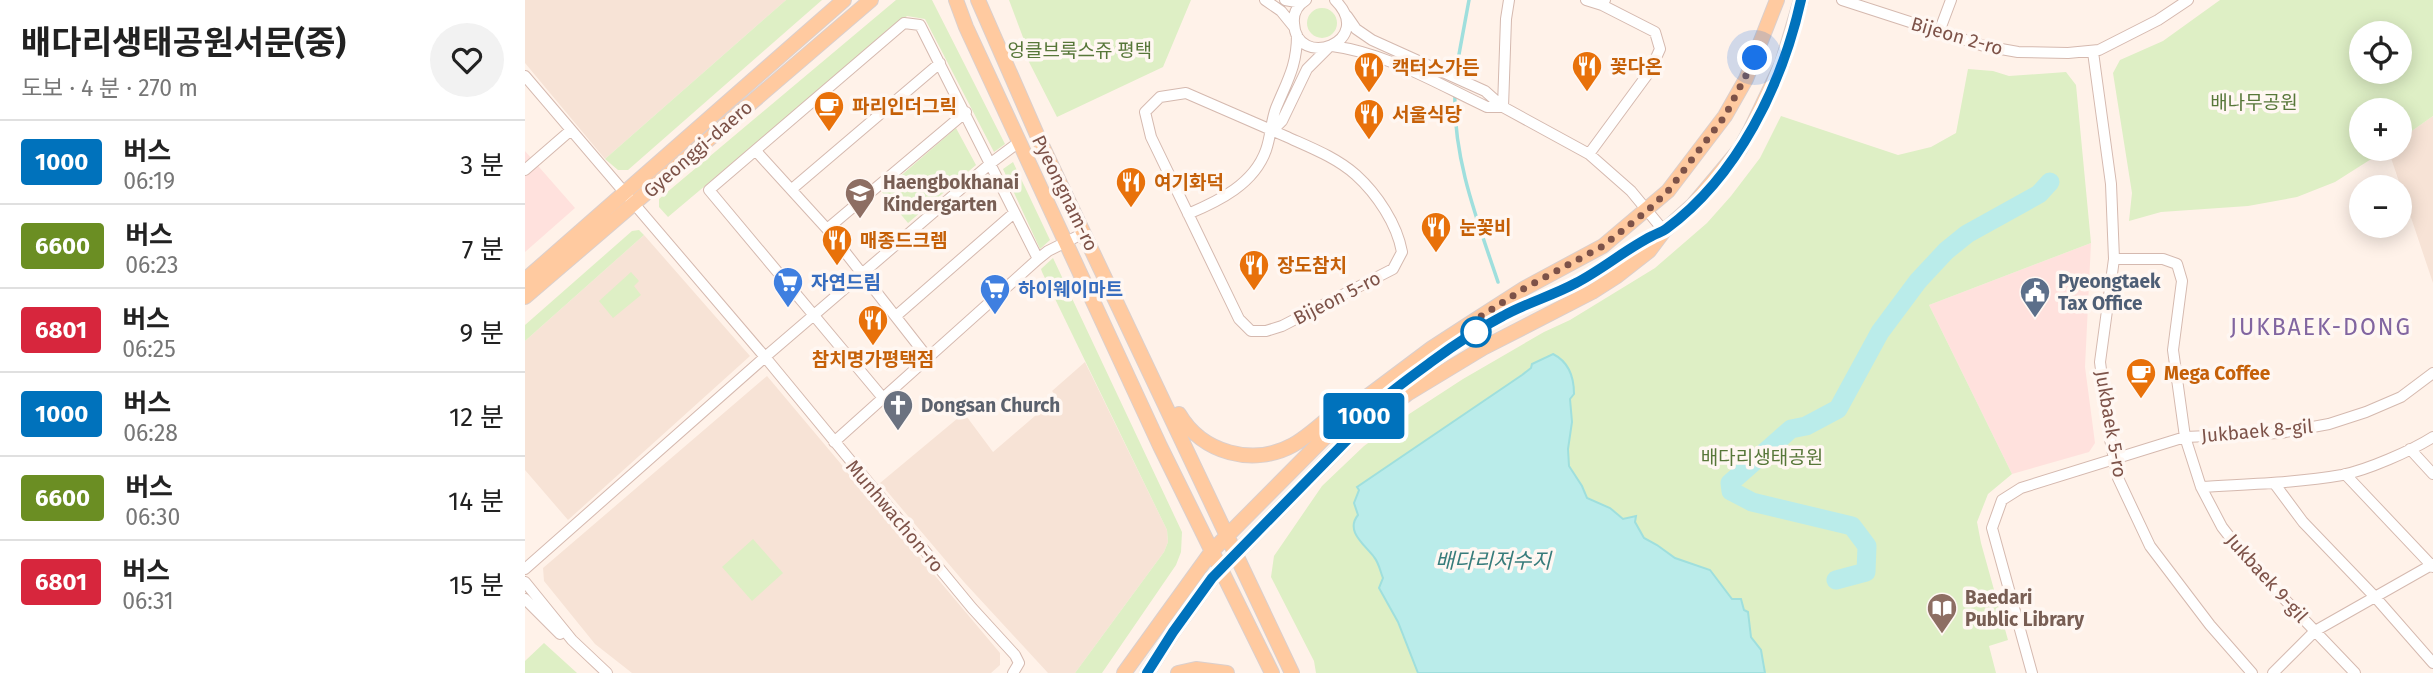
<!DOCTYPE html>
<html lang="ko">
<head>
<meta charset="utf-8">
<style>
  body { margin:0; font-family:"Fira Sans","Noto Sans KR",sans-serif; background:#f2f2f2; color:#222; height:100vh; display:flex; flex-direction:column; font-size:26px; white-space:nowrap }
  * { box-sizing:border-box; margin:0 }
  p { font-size:23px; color:#767676 }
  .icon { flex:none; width:38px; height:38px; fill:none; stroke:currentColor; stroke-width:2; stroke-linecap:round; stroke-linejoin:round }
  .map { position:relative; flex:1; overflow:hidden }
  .details { display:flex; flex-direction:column; background:#fff; width:525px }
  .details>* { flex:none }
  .badge { padding:0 14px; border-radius:5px; font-size:24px; line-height:46px }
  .tools { position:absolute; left:1824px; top:21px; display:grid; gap:14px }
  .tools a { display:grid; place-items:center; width:63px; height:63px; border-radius:50%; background:#fff; box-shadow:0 4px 18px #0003; font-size:35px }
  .you { position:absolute; width:35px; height:35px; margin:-18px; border:5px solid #fff; border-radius:50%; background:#1a73e8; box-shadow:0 0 0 10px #1a73e833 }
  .map>.badge { position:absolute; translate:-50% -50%; box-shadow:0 0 0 4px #fff }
  .round { display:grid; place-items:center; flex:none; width:74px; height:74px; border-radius:37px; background:#f2f2f2 }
  .headline { display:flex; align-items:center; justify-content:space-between; height:119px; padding:0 21px }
  h1 { font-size:33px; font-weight:700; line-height:52px }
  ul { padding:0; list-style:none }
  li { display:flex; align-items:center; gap:21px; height:84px; padding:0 21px; border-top:2px solid #e0e0e0 }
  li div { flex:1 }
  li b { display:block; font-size:26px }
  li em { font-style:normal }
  li .badge { min-width:77px; font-weight:700; text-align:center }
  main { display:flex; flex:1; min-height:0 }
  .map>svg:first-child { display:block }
  .residential { fill:#f7e3d6 }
  .commercial { fill:#ffe1dd }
  .green { fill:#deefc5; fill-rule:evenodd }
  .water { fill:#baecea; stroke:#9fdfdd; stroke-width:2 }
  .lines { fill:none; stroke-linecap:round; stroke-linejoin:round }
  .stream { stroke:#9fdfdd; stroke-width:3.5 }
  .river { stroke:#baecea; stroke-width:19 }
  .minor-casing { stroke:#d5b9af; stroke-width:12 }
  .major-casing { stroke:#dbcfcc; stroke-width:16 }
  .minor { stroke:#fff; stroke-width:10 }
  .major { stroke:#ffcaa0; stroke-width:14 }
  .line-casing { stroke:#fff; stroke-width:16 }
  .line { stroke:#0072bc; stroke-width:10 }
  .walk { stroke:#7d5248; stroke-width:7; stroke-dasharray:0 12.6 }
  .stop-dot { fill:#fff; stroke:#0072bc; stroke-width:3.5 }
  .labels { text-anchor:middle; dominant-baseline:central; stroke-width:7; stroke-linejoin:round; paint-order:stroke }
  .street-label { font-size:19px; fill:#7d5248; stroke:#fff7f2 }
  .park-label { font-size:19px; fill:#577739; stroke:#fff7f2 }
  .food-label { font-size:19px; font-weight:bold; fill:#c56008; stroke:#fff7f2; text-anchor:start }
  .education-label { font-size:19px; font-weight:bold; fill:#785e54; stroke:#fff7f2; text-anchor:start }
  .service-label { font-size:19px; font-weight:bold; fill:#4e5e75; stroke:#fff7f2; text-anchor:start }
  .shop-label { font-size:19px; font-weight:bold; fill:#366cbe; stroke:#fff7f2; text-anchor:start }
  .worship-label { font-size:19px; font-weight:bold; fill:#5b616d; stroke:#fff7f2; text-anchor:start }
  .water-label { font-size:21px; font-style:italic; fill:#377c7b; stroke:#fff7f2 }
  .quarter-label { font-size:23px; letter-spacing:2px; fill:#8165a0; stroke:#fff7f2 }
</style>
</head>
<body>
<main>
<section class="details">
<div class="headline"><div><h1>배다리생태공원서문(중)</h1><p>도보 · 4 분 · 270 m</p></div><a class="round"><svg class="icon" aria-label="heart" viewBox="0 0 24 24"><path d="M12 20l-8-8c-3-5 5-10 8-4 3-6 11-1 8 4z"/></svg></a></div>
<ul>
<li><span class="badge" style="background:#0072bc;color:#fff">1000</span><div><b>버스</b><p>06:19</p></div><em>3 분</em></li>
<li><span class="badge" style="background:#6b8e23;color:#fff">6600</span><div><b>버스</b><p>06:23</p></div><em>7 분</em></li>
<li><span class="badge" style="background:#d7263d;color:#fff">6801</span><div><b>버스</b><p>06:25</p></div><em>9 분</em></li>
<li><span class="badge" style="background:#0072bc;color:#fff">1000</span><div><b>버스</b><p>06:28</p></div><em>12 분</em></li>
<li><span class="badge" style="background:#6b8e23;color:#fff">6600</span><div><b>버스</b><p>06:30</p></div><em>14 분</em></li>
<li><span class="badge" style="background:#d7263d;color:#fff">6801</span><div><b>버스</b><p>06:31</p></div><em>15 분</em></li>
</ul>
</section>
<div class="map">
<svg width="1908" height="673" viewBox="0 0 1908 673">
  <rect width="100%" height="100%" fill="#fff2e9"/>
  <path class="residential" d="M0,0H261L80,159L0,63Z
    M1908,116V283L1863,149H1874V140Z
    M119,235L225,356L43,520L0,470V341Z
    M560,362L642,530L643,542L639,552L550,673H523L439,582L355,483L439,413L468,452L532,397L527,391Z
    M242,376L475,653V665L466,673H107L70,644L19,581L18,568Z"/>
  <path class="commercial" d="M0,151L50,208L0,252Z
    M1566,243L1560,367L1570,443L1564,452L1487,474L1404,305Z"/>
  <path class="green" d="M261,0H297L103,170H93L80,159Z
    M371,0H407L480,144L469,152L400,19L382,16L143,217L134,207V199Z
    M484,0H666L638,67L532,117L503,60L499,40Z
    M1695,0H1908V116L1874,140V110H1836V149H1862L1810,182L1772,197L1723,206L1636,212L1604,221L1607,193L1588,73L1595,60L1638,41ZM1836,33H1874V72H1836Z
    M782 23a15 15 0 1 1 30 0a15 15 0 1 1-30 0Z
    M1443,69L1468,71L1484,76L1541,72L1551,85L1566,243L1404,305L1487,474L1463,494L1452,522L1456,543L1483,640L1464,646L1471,673H791L789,661L746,577L749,556L797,486L839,446L878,418L938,379L1019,332L1045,320L1130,268L1182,223L1206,196L1235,158L1256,116L1373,155L1406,147L1431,133Z
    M431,128L451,165L383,223L357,192Z
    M488,162L525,240L515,249L478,169Z
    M114,230L119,235L0,341V325L107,231Z
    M528,258L657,532L656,552L651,565L577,673H550L639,552L643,542L642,530L517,272L516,269Z
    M106,272L114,281L109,286L116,295L88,318L74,301Z
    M228,539L258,573L227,601L197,567Z
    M19,643L52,673H0V661Z"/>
  <path class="water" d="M1028,354C1044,362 1049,377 1049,394L1045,399L1047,422L1043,449L1044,466L1057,486L1062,498L1085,508L1098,519L1111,516L1110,522L1119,538L1132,545L1150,558L1185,570L1207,599H1216L1219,610L1223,612L1226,637L1236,650L1240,673H893L873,622L854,588L858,578C855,571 854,563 849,557C839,544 820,531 833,515L829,503L834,490L832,487L997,375L1006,368L1007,364Z"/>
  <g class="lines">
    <path class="stream" d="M930,76L944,0
      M930,95C928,159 953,222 973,282"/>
    <path class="river" d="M1311,580L1341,572L1342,546L1327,526L1227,502L1206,491L1205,483L1266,429L1281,426L1313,409L1355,332L1393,281L1421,251L1442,234L1514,194L1525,182"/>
    <g class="minor-casing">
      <path id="minor" d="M740,0L756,11L769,27
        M760,0L777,3
        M781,0C773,5 768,13 769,23C771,71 852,42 810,0
        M1061,0L1077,5
        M1317,0L1459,46L1493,52L1543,53L1574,50L1633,20L1663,0
        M822,16L831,29L847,40L960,91L978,107L1064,154L1106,191L1139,231
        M1414,32L1426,0
        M807,46C862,53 913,84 962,107H978
        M1568,52L1586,184L1589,259L1575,362L1585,439L1593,478L1625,546L1685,625L1727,673
        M0,76L240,357L466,163L494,142
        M661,93C694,107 727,122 760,136C784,147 811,157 831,175C852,194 872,224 877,252L868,269L757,326L741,331H726L714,319L626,137L620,112L635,97Z
        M978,107L981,19L984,0
        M747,131L757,121L782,69L803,48
        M231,151L302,229L403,358
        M1064,154L1125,71L1135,49L1130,32L1077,5L1080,0
        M0,170L46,130
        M267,189L415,63
        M663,214C694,201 729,184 741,150C746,136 746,121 751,108C762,81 772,66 772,35
        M302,229L441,112
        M1589,259H1638L1652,264L1657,281L1648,350L1660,437L1676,487L1697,527L1725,563L1830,673
        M371,316L489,213
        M358,398L184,190L379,23L395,25L513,259
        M309,442L513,259L523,251L559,233
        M1885,449L1908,474
        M1820,474L1908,567
        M1749,483L1778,522L1851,598L1908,663
        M1676,487C1723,484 1771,483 1817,475C1842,470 1886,451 1908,437
        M0,569L240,357L447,608L490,655L494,663L488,673
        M0,582L47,640L82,673
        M0,599L35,634
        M1507,673L1467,528L1477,500L1496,488L1660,437L1755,433L1804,424L1841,412L1876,397L1908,373
        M1748,673L1790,631L1908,564"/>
    </g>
    <g class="major-casing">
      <path id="major" d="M431,0L441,27L635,446L747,673
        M453,0L513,137L767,673
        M0,280L319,0
        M0,297L346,0
        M654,414C677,453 728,467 768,445C787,434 803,418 819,404
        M599,673L687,551L835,402L907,348L944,324L1000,288L1078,246L1143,191L1200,116L1221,79L1252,0
        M622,673L648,632L687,578L825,437L882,394L958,348L1067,292L1092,276L1124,251L1139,231L1168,205L1215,149L1225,131L1257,64L1276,0
        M653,673L671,669L702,673"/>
    </g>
    <use href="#minor" class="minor"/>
    <use href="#major" class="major"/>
  </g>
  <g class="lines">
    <g class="line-casing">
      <path id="line" d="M622,673L648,632L687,578L825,437C844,405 877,384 906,362C929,345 953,329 978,316C1001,303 1027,296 1051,283C1078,269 1101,249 1127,236C1132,233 1137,232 1141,229C1213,176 1257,85 1276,0"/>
    </g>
    <use href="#line" class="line"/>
    <path class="walk" d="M951,332L944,324L1000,288L1078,246L1123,210L1143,191L1200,116L1230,58"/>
  </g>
  <defs>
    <g id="restaurant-pin" transform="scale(1.575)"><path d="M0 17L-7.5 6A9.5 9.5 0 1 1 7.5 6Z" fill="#e8710a" stroke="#fff7f2"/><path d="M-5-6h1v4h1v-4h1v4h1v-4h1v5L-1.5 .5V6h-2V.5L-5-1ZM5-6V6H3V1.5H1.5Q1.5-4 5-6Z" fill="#fff"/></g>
    <g id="cafe-pin" transform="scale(1.575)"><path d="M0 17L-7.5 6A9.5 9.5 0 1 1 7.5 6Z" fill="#e8710a" stroke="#fff7f2"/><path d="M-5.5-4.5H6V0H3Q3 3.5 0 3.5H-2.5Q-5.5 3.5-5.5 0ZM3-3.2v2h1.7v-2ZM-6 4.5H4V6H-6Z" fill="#fff"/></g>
    <g id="school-pin" transform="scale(1.575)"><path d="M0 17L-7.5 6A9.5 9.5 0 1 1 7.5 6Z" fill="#8d6e63" stroke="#fff7f2"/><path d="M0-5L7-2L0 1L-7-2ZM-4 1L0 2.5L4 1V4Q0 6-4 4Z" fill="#fff"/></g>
    <g id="supermarket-pin" transform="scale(1.575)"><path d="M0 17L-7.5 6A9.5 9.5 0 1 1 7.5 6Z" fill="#3f7fe0" stroke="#fff7f2"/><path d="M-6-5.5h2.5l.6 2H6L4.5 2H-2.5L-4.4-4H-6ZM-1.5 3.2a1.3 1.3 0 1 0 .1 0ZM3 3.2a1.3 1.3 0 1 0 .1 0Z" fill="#fff"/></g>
    <g id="civic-pin" transform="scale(1.575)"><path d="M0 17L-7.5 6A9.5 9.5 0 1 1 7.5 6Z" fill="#5c6f8a" stroke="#fff7f2"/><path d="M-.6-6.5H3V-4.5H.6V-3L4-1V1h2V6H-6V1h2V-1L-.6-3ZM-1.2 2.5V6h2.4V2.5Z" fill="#fff"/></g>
    <g id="church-pin" transform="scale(1.575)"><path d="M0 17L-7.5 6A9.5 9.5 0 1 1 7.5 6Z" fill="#6b7280" stroke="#fff7f2"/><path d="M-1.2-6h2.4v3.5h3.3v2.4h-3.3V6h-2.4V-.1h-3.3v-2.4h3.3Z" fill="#fff"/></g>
    <g id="library-pin" transform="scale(1.575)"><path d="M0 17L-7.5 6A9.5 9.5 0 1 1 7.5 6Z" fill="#8d6e63" stroke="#fff7f2"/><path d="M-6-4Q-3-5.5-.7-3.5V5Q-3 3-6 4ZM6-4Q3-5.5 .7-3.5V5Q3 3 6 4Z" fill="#fff"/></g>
  </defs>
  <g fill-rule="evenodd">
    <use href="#restaurant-pin" x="1062" y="66"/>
    <use href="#restaurant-pin" x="844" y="67"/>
    <use href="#cafe-pin" x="304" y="106"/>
    <use href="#restaurant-pin" x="844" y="114"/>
    <use href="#restaurant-pin" x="606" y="182"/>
    <use href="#school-pin" x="335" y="193"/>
    <use href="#restaurant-pin" x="911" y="227"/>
    <use href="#restaurant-pin" x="312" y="240"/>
    <use href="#restaurant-pin" x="729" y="265"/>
    <use href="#supermarket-pin" x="263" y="282"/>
    <use href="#supermarket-pin" x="470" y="289"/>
    <use href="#civic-pin" x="1510" y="292"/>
    <use href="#restaurant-pin" x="348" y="320"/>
    <use href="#cafe-pin" x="1616" y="373"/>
    <use href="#church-pin" x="373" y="405"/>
    <use href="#library-pin" x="1417" y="608"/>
  </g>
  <circle class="stop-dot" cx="951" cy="332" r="14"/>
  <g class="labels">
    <g class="street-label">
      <text transform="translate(1432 36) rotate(16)">Bijeon 2-ro</text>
      <text transform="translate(173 149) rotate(-41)">Gyeonggi-daero</text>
      <text transform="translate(540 193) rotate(64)">Pyeongnam-ro</text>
      <text transform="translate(812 298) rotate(-27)">Bijeon 5-ro</text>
      <text transform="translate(1586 424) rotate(80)">Jukbaek 5-ro</text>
      <text transform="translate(1732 431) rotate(-5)">Jukbaek 8-gil</text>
      <text transform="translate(370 516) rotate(50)">Munhwachon-ro</text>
      <text transform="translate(1742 578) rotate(48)">Jukbaek 9-gil</text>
    </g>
    <g class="park-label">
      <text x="555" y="50">엉클브룩스쥬 평택</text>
      <text x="1729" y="102">배나무공원</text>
      <text x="1237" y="457">배다리생태공원</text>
    </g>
    <g class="food-label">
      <text x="1085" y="66">꽃다온</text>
      <text x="867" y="67">캑터스가든</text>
      <text x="327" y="106">파리인더그릭</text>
      <text x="867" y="114">서울식당</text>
      <text x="629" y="182">여기화덕</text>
      <text x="934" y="227">눈꽃비</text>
      <text x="335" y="240">매종드크렘</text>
      <text x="752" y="265">장도참치</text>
      <text x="348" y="359" text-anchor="middle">참치명가평택점</text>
      <text x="1639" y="373">Mega Coffee</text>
    </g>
    <g class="education-label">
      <text x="358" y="182">Haengbokhanai<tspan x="358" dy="22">Kindergarten</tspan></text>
      <text x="1440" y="597">Baedari<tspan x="1440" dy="22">Public Library</tspan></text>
    </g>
    <g class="service-label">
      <text x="1533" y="281">Pyeongtaek<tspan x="1533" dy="22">Tax Office</tspan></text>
    </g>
    <g class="shop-label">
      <text x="286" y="282">자연드림</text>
      <text x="493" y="289">하이웨이마트</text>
    </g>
    <g class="worship-label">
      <text x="396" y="405">Dongsan Church</text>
    </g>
    <g class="water-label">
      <text x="968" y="561">배다리저수지</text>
    </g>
    <g class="quarter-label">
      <text x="1796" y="327">JUKBAEK-DONG</text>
    </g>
  </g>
</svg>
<div class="tools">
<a><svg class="icon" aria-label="locate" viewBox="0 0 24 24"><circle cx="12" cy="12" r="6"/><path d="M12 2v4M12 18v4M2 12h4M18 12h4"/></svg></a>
<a>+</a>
<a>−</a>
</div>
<div class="you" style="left:1230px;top:58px"></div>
<b class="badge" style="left:839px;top:416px;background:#0072bc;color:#fff">1000</b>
</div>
</main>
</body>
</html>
